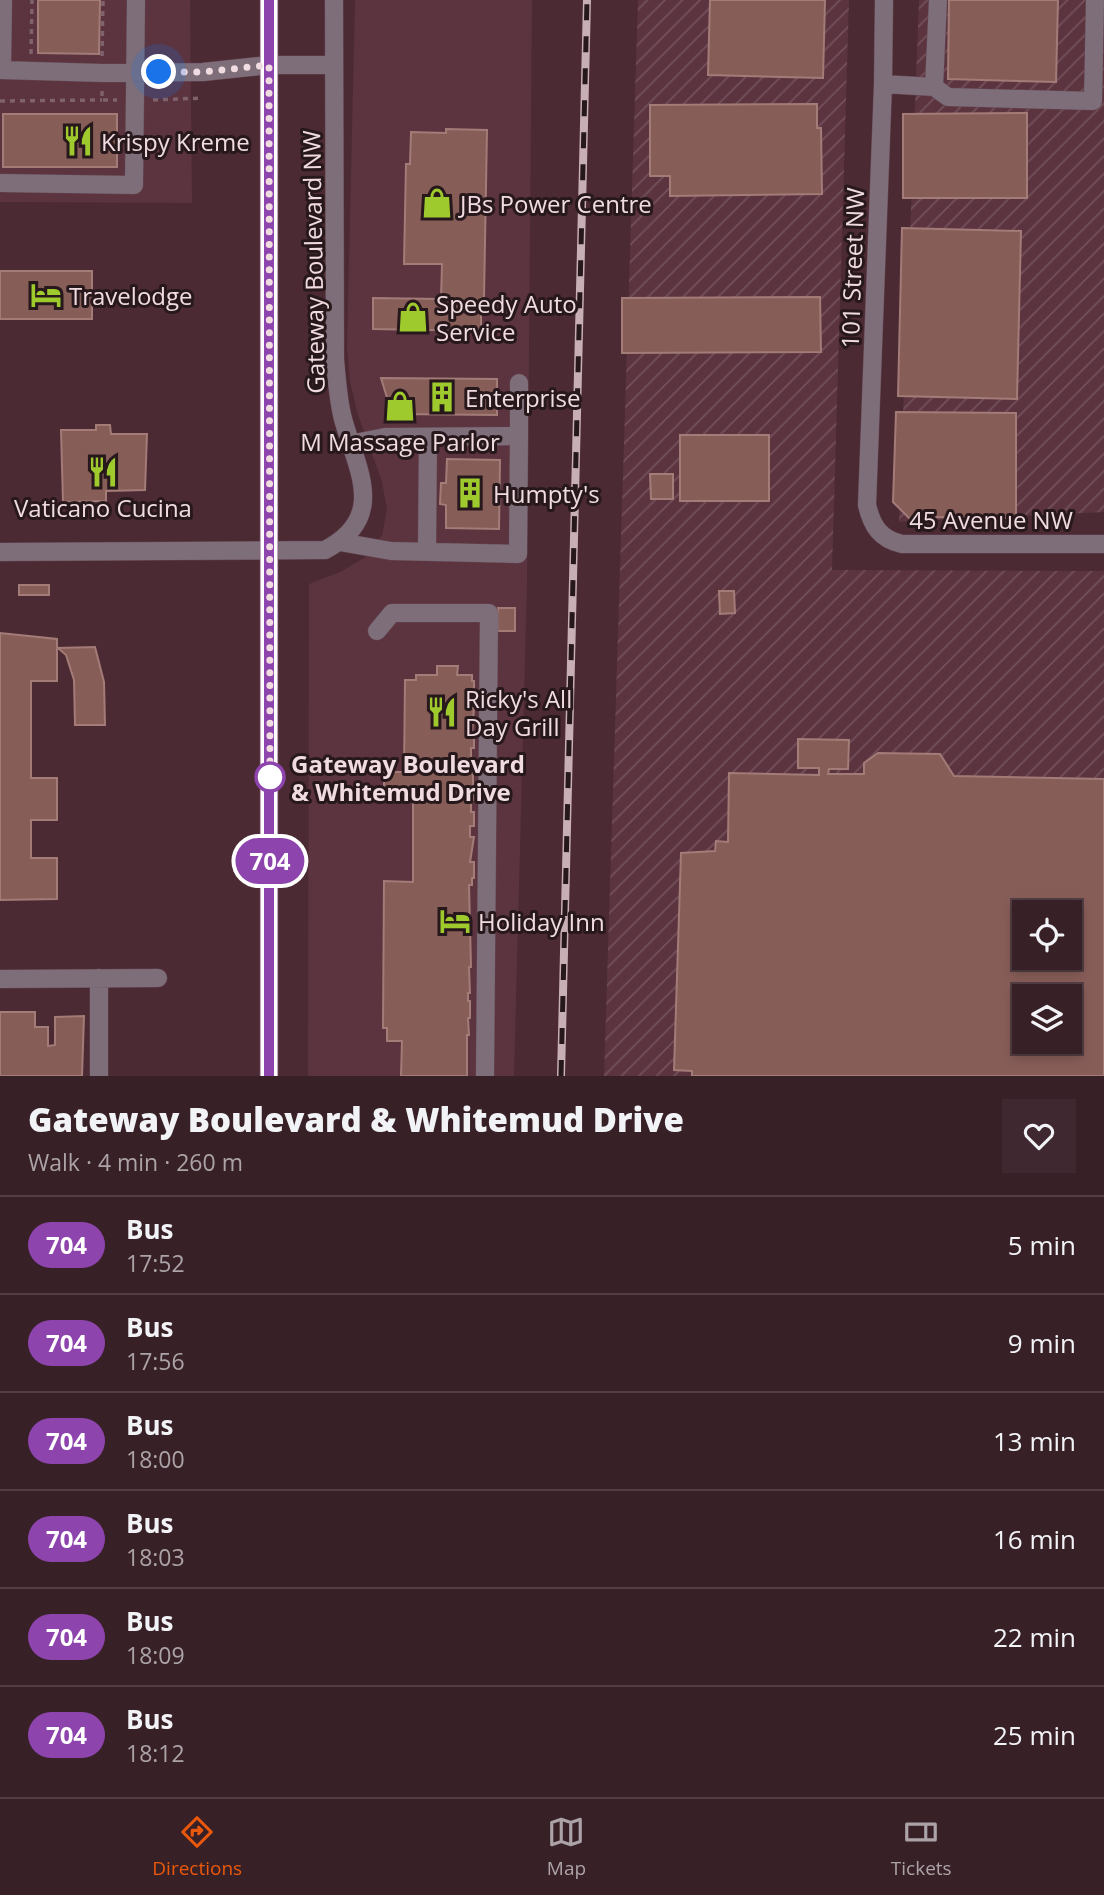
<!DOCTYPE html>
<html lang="en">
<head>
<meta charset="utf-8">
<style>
  body { margin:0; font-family:"Open Sans",sans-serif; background:#3f282f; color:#f1f3f6; height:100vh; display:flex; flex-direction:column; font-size:26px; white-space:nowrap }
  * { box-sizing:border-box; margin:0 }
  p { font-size:23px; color:#aba3a7 }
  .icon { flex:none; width:38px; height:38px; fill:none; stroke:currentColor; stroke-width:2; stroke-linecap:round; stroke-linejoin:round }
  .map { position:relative; height:1076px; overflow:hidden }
  .side { display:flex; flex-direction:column; background:#382027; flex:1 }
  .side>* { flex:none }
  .badge { padding:0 14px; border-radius:23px; font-size:24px; line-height:46px }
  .fabs { position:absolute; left:1012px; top:900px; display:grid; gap:14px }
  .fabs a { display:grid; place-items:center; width:70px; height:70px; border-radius:0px; background:#382027; box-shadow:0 4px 10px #0003,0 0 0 2px #523e44; font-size:35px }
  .you { position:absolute; width:35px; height:35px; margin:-18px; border:5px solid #fff; border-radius:50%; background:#1a73e8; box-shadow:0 0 0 10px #1a73e833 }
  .map>.badge { position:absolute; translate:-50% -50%; box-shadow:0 0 0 4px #fff }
  .round { display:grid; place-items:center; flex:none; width:74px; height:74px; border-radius:0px; background:#3f282f }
  .headline { display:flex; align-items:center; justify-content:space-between; height:119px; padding:0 28px }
  h1 { font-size:33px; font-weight:800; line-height:52px }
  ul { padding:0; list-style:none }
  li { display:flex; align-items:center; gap:21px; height:98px; padding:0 28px; border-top:2px solid #523e44 }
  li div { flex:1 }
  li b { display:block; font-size:26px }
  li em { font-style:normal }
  li .badge { min-width:77px; font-weight:700; text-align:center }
  .tabs { display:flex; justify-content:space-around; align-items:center; height:98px; border-top:2px solid #523e44; background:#382027; font-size:19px; color:#aba3a7 }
  .tabs a { display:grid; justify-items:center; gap:4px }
  .tabs .on { color:#ea580c }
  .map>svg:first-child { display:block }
  .built { fill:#5b3440 }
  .industrial { fill:url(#industrial-furrows); fill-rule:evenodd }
  .building { fill:#875d58; stroke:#a37b77; stroke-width:2; fill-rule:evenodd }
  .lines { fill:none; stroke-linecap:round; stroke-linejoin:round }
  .minor-casing { stroke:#654650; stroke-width:19 }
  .major-casing { stroke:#654650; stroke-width:19 }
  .path { stroke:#7f626b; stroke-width:3.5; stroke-dasharray:5 5; stroke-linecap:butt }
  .minor { stroke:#7d6e79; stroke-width:18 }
  .major { stroke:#c4a5bc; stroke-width:18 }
  .rail-casing { stroke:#c7afb5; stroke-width:8 }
  .rail { stroke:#27181c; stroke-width:5; stroke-dasharray:16; stroke-linecap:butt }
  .line-casing { stroke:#fff; stroke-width:16 }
  .line { stroke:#8e44ad; stroke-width:10 }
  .walk { stroke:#f0dbe0; stroke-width:7; stroke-dasharray:0 12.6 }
  .stop-dot { fill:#fff; stroke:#8e44ad; stroke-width:3.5 }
  .labels { text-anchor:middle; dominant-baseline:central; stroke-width:6; stroke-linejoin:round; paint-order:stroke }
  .poi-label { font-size:24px; fill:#f0dbe0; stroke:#27181c; text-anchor:start }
  .street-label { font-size:24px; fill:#f0dbe0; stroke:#27181c }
  .stop-label { font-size:24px; font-weight:bold; fill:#f0dbe0; stroke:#27181c; text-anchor:start }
</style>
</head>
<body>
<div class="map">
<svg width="1104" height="1076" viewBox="0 0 1104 1076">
  <defs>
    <pattern id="industrial-furrows" width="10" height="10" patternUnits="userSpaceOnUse" patternTransform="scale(1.75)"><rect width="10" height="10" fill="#5b3440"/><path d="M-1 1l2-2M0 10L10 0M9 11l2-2" fill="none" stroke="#73515b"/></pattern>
  </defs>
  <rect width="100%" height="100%" fill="#4b2a34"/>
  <path class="built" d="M0,0H190L192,203L0,202Z
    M355,0H532L527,584L514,1076H308L309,584L340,572L364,558L382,535L387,509L382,482L358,415L350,382L347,348Z"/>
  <path class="industrial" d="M638,0H849L832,570L1104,571V1076H604ZM1024,912H1069V957H1024ZM1024,996H1069V1041H1024Z
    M919,0H1104V512L899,522Z"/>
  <path class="building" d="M38,0H100L99,54L38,53Z
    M710,0H825L823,78L708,75Z
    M949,0H1058L1056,82L948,79Z
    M817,104V128H821L822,194L670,196V176H650V105Z
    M1027,113V198H903V114Z
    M3,114H117V167H3Z
    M446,129L487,130L484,298H481V331L373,329V298L441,299L442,264H404L406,164H410L411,132L446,133Z
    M902,228L1021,231L1017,399L898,396Z
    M0,271H92V319H0Z
    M820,297L821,352L622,353V298Z
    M381,378L497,379V415L392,414Z
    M896,412L1016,413V518L922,517V519H910L893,502Z
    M96,425H110L111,434H147L145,490L106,491V501L63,502L61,430H96Z
    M680,435H769V501H680Z
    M447,459L500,460L499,529L446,528V505L440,504L441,483H446Z
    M650,474H673V499H651Z
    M19,585H49V595H19Z
    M719,591H734L735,613L720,614Z
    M498,608H515V631H498Z
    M0,633L57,639V681H31V778H57V820H31V858H57V899L0,900Z
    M95,647L104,682L105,725H75L74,680L66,655L58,648Z
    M437,666H458L457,675H472V681H474V698H471V708H474L472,734H474V748H471V760H473V800H471V812H474V826H470V837H474L470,862H474V878H472V885H469L471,967H469L470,993H468V1001H470V1018H468L469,1035H467V1076H401L402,1041H387V1028H383L384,881L413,882V798H384V772H404L405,680H416V675H437Z
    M798,739L849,740L848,769H829L828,774H864V763L878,753L940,754L954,776L1104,779V1076H692V1071L674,1070L681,853L715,851L716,841L728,842L729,773L819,775V768H798ZM1024,912H1069V957H1024ZM1024,996H1069V1041H1024Z
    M0,1012H35V1027H48V1046L55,1045V1017L84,1016L82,1076H0Z"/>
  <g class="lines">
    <g class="minor-casing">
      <path id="minor" d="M884,0L883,84L867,505C872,526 880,539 902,544H1104
        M0,70L102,73L203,72L269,65H334
        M2,70L3,0
        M883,84L934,87L938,0
        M934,87L948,97L1093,101L1095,0
        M0,183L134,185L136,0
        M350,444L385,437L519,436V383
        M340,542L391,551L518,554L519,436
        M427,551L428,437
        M0,552L325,550C388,517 357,470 343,419C338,400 337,380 335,360L334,0
        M377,631L392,613H489L485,1076
        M99,978V1076
        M0,979L158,978"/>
    </g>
    <g class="major-casing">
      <path id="major" d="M269,0V1076"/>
    </g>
    <path class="path" d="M31,54L32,0
      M102,56L103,0
      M102,91V100H117
      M153,100L203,98
      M0,101L102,100"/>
    <use href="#minor" class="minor"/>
    <use href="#major" class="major"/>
    <g class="rail-casing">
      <path id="rail" d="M561,1076L587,0"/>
    </g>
    <use href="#rail" class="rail"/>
  </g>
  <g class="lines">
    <g class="line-casing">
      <path id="line" d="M269,0V1076"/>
    </g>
    <use href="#line" class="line"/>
    <path class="walk" d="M159,72H203L269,65L270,784V777"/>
  </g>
  <defs>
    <g id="restaurant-bare" transform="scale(2.415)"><path d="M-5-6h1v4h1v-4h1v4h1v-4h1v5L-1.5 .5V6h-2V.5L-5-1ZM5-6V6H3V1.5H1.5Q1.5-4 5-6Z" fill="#9fca2d" stroke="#27181c" stroke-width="2.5" paint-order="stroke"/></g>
    <g id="shop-bare" transform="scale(2.415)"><path d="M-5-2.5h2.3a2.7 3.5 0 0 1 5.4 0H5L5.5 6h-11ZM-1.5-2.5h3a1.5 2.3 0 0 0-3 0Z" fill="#9fca2d" stroke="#27181c" stroke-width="2.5" paint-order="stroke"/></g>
    <g id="hotel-bare" transform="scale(2.415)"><path d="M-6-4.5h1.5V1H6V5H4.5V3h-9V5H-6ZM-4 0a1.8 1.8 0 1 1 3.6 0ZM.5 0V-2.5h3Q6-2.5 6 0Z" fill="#9fca2d" stroke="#27181c" stroke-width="2.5" paint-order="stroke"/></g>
    <g id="building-bare" transform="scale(2.415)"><path d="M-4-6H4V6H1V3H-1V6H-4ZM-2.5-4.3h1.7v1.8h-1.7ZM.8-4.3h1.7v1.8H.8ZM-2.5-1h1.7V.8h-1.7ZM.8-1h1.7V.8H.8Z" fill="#9fca2d" stroke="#27181c" stroke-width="2.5" paint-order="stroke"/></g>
  </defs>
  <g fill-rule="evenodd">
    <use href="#restaurant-bare" x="78" y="141"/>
    <use href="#shop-bare" x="437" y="203"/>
    <use href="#hotel-bare" x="46" y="295"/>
    <use href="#shop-bare" x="413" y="317"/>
    <use href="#building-bare" x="442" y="397"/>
    <use href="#shop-bare" x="400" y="406"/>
    <use href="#restaurant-bare" x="103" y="472"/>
    <use href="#building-bare" x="470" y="493"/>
    <use href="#restaurant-bare" x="442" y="712"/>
    <use href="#hotel-bare" x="455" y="921"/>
  </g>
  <circle class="stop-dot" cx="270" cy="777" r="14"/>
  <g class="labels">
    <g class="poi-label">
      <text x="101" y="141">Krispy Kreme</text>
      <text x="460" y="203">JBs Power Centre</text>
      <text x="69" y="295">Travelodge</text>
      <text x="436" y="303">Speedy Auto<tspan x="436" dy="28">Service</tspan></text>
      <text x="465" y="397">Enterprise</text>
      <text x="400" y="441" text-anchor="middle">M Massage Parlor</text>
      <text x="493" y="493">Humpty's</text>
      <text x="103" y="507" text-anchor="middle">Vaticano Cucina</text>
      <text x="465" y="698">Ricky's All<tspan x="465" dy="28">Day Grill</tspan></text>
      <text x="478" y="921">Holiday Inn</text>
    </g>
    <g class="street-label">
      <text transform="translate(313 262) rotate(-91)">Gateway Boulevard NW</text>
      <text transform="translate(852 268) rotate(-88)">101 Street NW</text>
      <text x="991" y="519">45 Avenue NW</text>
    </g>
    <g class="stop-label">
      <text x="291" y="763">Gateway Boulevard<tspan x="291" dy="28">&amp; Whitemud Drive</tspan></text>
    </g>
  </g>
</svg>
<div class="fabs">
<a><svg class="icon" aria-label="locate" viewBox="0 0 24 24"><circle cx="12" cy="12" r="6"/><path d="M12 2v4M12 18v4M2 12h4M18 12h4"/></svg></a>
<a><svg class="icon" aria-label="layers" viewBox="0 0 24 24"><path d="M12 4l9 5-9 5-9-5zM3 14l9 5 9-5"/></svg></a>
</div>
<div class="you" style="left:159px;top:72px"></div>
<b class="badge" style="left:270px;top:861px;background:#8e44ad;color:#fff">704</b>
</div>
<section class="side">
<div class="headline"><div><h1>Gateway Boulevard &amp; Whitemud Drive</h1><p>Walk · 4 min · 260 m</p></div><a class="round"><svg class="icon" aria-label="heart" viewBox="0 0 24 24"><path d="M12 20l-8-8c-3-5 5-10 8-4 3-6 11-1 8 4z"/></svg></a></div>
<ul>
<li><span class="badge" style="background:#8e44ad;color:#fff">704</span><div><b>Bus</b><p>17:52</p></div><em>5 min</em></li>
<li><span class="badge" style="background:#8e44ad;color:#fff">704</span><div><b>Bus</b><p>17:56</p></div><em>9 min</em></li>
<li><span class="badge" style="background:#8e44ad;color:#fff">704</span><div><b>Bus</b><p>18:00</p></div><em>13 min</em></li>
<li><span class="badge" style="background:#8e44ad;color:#fff">704</span><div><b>Bus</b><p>18:03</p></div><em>16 min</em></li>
<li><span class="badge" style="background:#8e44ad;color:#fff">704</span><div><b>Bus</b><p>18:09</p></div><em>22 min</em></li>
<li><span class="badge" style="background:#8e44ad;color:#fff">704</span><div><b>Bus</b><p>18:12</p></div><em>25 min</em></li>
</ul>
</section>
<nav class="tabs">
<a class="on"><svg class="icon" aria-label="directions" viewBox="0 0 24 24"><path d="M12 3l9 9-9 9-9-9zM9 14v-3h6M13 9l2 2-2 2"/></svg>Directions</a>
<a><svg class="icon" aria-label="map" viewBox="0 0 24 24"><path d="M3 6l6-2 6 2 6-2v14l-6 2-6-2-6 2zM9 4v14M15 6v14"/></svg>Map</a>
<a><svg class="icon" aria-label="tickets" viewBox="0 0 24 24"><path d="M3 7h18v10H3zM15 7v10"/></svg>Tickets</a>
</nav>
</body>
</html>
